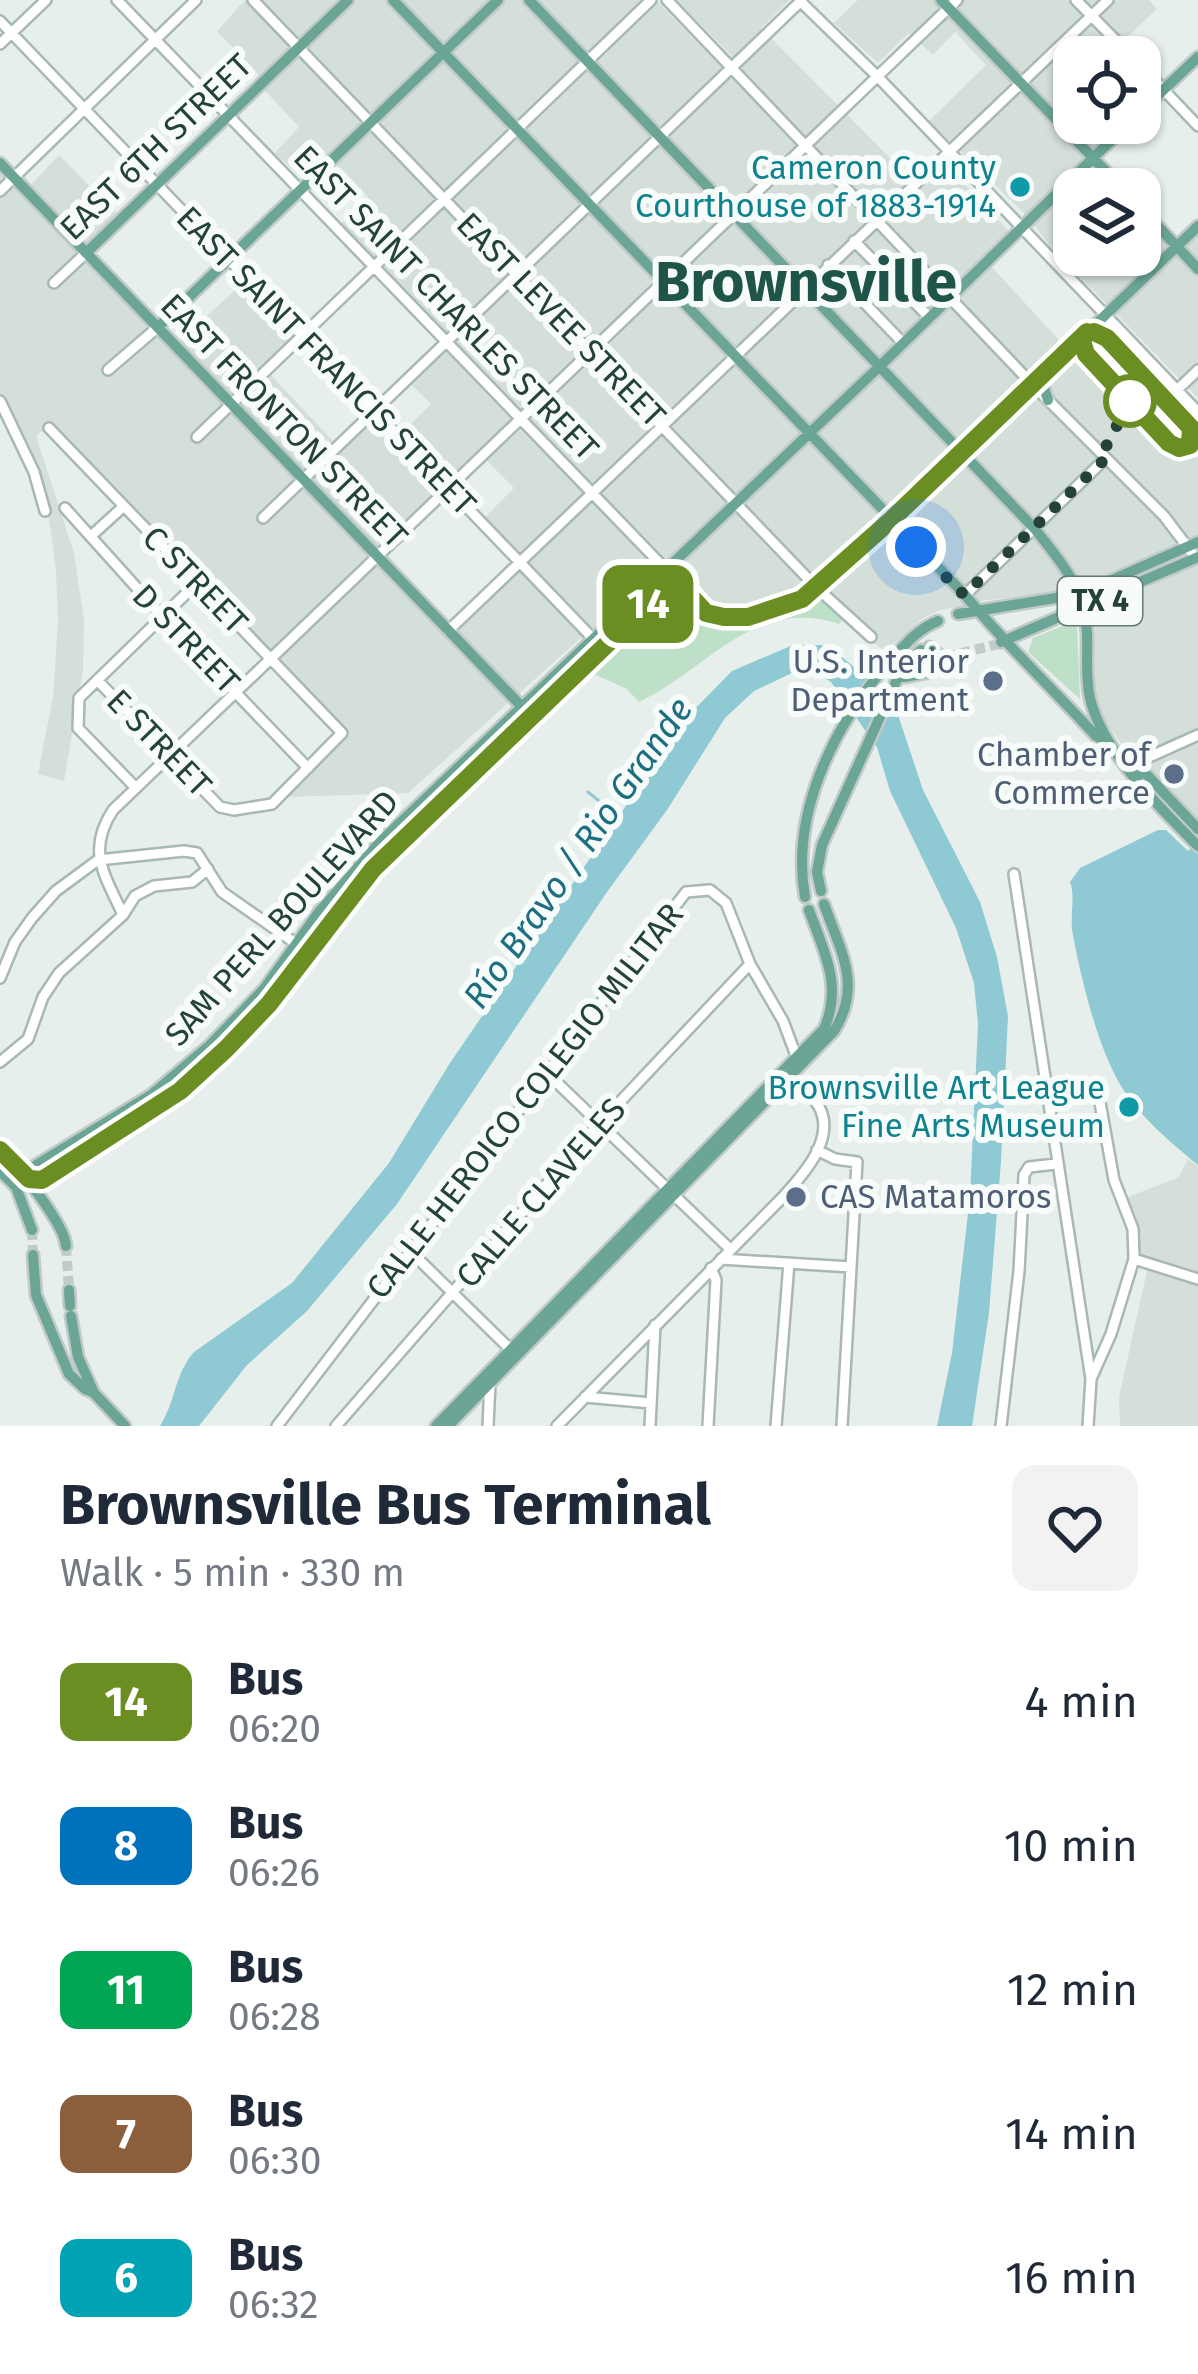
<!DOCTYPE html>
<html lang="en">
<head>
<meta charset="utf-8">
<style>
  body { margin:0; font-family:"Fira Sans",sans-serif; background:#f2f2f3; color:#1f2937; height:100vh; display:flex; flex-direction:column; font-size:45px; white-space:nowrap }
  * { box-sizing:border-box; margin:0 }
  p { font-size:39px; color:#747a83 }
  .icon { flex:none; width:66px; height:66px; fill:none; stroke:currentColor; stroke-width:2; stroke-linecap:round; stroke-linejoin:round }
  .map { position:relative; height:1426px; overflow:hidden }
  .panel { display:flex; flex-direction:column; background:#fff; flex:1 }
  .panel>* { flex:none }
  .badge { padding:0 24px; border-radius:18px; font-size:42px; line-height:78px }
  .fabs { position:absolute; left:1053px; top:36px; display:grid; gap:24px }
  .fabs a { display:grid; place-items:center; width:108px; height:108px; border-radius:24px; background:#fff; box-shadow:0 3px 9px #0004; font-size:60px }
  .you { position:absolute; width:60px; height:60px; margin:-30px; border:9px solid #fff; border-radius:50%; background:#1a73e8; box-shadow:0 0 0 18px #1a73e833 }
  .map>.badge { position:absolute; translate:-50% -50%; box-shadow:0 0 0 6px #fff }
  .round { display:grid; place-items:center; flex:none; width:126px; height:126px; border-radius:24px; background:#f2f2f3 }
  .head { display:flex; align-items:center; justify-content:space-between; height:204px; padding:0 60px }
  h1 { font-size:57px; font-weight:700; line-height:90px }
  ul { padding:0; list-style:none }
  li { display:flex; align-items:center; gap:36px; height:144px; padding:0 60px }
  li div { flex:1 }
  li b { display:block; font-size:45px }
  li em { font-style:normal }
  li .badge { min-width:132px; font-weight:700; text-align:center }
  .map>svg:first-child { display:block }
  .built { fill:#d4dfda }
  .green { fill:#bfe0c8 }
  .water { fill:#8ec9d4 }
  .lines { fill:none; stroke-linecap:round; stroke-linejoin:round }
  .stream { stroke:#8ec9d4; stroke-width:3 }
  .major-tunnel { stroke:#bfccc8; stroke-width:10; stroke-dasharray:10 5; stroke-linecap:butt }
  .minor-casing { stroke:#a8b8b2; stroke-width:14 }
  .major-casing { stroke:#c2cac8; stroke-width:15 }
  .minor { stroke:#fff; stroke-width:9 }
  .major { stroke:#6aa596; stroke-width:10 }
  .line-casing { stroke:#fff; stroke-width:27 }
  .line { stroke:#6b8e23; stroke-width:18 }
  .walk { stroke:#24423a; stroke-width:12; stroke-dasharray:0 21.6 }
  .culture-dot { fill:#0f9aa8; stroke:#f7fbf9; stroke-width:4.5 }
  .stop-dot { fill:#fff; stroke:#6b8e23; stroke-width:6 }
  .service-dot { fill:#5c6f8a; stroke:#f7fbf9; stroke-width:4.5 }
  .labels { text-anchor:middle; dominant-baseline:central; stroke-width:12; stroke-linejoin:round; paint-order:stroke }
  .shield { fill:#f7fbf9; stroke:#637a73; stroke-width:3 }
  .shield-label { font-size:30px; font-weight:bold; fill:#24423a }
  .street-label { font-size:33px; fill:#24423a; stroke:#f7fbf9 }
  .culture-label { font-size:33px; fill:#0d838f; stroke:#f7fbf9; text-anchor:end }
  .service-label { font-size:33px; fill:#4e5e75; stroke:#f7fbf9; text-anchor:end }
  .water-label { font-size:36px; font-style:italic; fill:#1c6f80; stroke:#f7fbf9 }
  .town-label { font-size:57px; font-weight:bold; fill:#1f5548; stroke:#f7fbf9 }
</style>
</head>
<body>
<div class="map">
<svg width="1198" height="1426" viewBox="0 0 1198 1426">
  <rect width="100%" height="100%" fill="#e6efeb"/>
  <path class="built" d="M245,0H656L721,67L731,55L676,0H790L761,28L921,189L947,165L1015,238L989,264L1070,352L1104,322L1198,424V535L1064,592L979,601L938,611L923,618L885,652L819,595L765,617L728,621L709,616L673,594L602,648L484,518L514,488L477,451L369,558L448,638L519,570L583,636L408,793L287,797L350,735L50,424L36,436L74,553L84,620L83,671L64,781L38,774L53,697L58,622L56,570L48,512L0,394V157L29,187L59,155L117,214L85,243L179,341L241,285L298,339L266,370L334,442L376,402L405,430L431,404L409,382L453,344L341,224L368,197L328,156L305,181L275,153L299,127L255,80L259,75L217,31Z
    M858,0H1149L1157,9L1125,39L1164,82L1140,106V57H1074V123H1123L1096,151L1132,189H1074V255H1140V198L1177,237L1198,218V398L1052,248L1023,212L929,121L986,65L955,32L933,55L909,33L878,63L834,23Z
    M1198,564V821L1121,743L1102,718L1095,690L1093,613Z
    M1188,1159L1198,1167V1274L1140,1254L1139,1227L1128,1197L1179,1177Z
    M1151,1268L1198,1283V1426H1120L1119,1397L1147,1271Z"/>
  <path class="green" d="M815,600H820L842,620L839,624C753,596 707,670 639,702L627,689L587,671L666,601C686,602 700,618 720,624C751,632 787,610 815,600Z
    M1072,622L1077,626L1080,699L1028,652L1033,638Z"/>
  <path class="water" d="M793,645H821L836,652L879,688L898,715L923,790L980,902L997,957L1008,1016L1001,1161L989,1313L972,1426H937L952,1353L970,1196L978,1024L974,983L956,928L890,791L877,747L831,682L814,671H796L754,691L725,718L667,810L607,892L397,1204L307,1311L247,1365L199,1426H160C176,1401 174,1375 194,1352L292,1283L389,1163L450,1063L686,718L732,671Z
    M1158,830H1166L1188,851L1198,841V1165C1170,1142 1140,1117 1121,1086C1098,1048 1081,979 1073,935C1069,917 1076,897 1070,882L1080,868Z"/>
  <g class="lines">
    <path class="stream" d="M588,792L619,817"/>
    <path class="major-tunnel" d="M946,657L998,644
      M32,1230L33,1255
      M66,1246L69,1290"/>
    <g class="minor-casing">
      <path id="minor" d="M117,0L676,580
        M253,0L817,588L871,637
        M667,0L1032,384L1164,516L1196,558
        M1076,0L1132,57
        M801,2L878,77L1198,412
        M0,21L602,648
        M0,44L46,0
        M1140,65L1198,126
        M0,191L196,0
        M854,241L930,318
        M828,265L903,343
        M54,283L86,253
        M108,370L158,327
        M1177,390L1198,370
        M0,401L34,472L45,511
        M49,428L342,733L272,804L234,810L220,807L97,680
        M197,437L651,0
        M65,508L163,617L308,768
        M263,518L802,0
        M91,536L124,506
        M965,595L1106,458
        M448,631L1108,0
        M1129,766L1198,735
        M136,788L78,728L79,698L197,583
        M1014,874L1091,1379
        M123,915C105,875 86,851 113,810L957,0
        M0,978L15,942L32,918L56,891L98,860L184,851L197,853L222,892L308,952
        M0,1062L28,1039L43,997L59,973L123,915L135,896L154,886L192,882L208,869
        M548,1074L730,1249
        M1097,1086L1114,1180L1133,1229L1134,1259L1198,1279
        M817,1150L835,1159L857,1162L842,1426
        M409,1250L512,1351
        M721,1259L851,1267
        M585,1397L651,1403
        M277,1426L686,892L710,890L726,903L750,964L783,1021L797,1058
        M336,1426L601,1122L750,964
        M488,1426L490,1383
        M557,1426L782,1198C802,1176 838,1138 818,1105C812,1095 799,1086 791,1078
        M650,1426L655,1325
        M708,1426L716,1280L711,1268
        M776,1426L789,1263
        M1001,1426L1019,1271L1024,1175L1029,1167L1056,1164
        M1088,1426L1091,1379L1111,1334L1134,1259"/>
    </g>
    <g class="major-casing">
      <path id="major" d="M393,0L965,595C1006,645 1052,688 1096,736L1106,741
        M529,0L1034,528C1061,562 1085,588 1087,633C1088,654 1085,677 1090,698C1102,751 1160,808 1198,846
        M941,0L1123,189
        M1140,112L1198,57
        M0,163L524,709
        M1140,207L1198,269
        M86,253L348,0
        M158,327L498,0
        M1040,376L1048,400
        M958,614L1080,594L1198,542
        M1001,642L1198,557
        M929,647L945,659
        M901,677L923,662
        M905,677L926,673
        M1132,767L1147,775L1198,829
        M821,891L817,872L822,845L903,666L921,650
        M805,897C790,812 835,725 888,663C903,647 917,629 938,621
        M0,1150C18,1165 65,1225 66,1246
        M0,1171L16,1187L32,1230
        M29,1179L33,1167L151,1095L210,1045L264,989L319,912L381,841L880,366L1129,123
        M16,1187L29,1179L42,1180L180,1091L226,1049L269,1004L373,869L676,580L706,612L724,618L748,617L802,599L891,521L1198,226
        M33,1255L36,1295L69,1374L85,1389L94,1393L125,1426
        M69,1290L70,1306
        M71,1316L78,1357L94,1393
        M436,1426L824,1029C843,985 824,952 809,910
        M448,1426L834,1031C863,985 840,950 824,904"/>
    </g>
    <use href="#minor" class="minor"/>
    <use href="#major" class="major"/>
  </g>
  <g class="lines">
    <g class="line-casing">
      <path id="line" d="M0,1150L29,1179L42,1180L180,1091L226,1049L269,1004L373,869L657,596L676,580L706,613L724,617H748L802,599L891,520L1087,332L1082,341L1086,354L1169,443L1179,448L1190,445L1191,428L1107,338L1094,332"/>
    </g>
    <use href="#line" class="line"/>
    <path class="walk" d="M916,547L964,595L1106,458L1102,454L1130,401"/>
  </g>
  <g class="culture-dot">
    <circle cx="1020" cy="187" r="12"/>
    <circle cx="1129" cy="1107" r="12"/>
  </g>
  <circle class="stop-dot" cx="1130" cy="401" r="24"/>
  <g class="service-dot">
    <circle cx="993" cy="681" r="12"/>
    <circle cx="1174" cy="774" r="12"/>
    <circle cx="796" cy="1197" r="12"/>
  </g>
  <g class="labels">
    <rect class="shield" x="1058" y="577" width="84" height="48" rx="9"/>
    <g class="shield-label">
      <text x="1100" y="601">TX 4</text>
    </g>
    <g class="street-label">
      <text transform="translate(156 147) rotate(-44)">EAST 6TH STREET</text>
      <text transform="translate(446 303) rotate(46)">EAST SAINT CHARLES STREET</text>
      <text transform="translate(561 320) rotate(46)">EAST LEVEE STREET</text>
      <text transform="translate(326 361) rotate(46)">EAST SAINT FRANCIS STREET</text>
      <text transform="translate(284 421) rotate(46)">EAST FRONTON STREET</text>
      <text transform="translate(195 580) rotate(46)">C STREET</text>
      <text transform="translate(186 639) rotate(46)">D STREET</text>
      <text transform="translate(159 743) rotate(46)">E STREET</text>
      <text transform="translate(282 918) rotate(-48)">SAM PERL BOULEVARD</text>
      <text transform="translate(525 1101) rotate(-52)">CALLE HEROICO COLEGIO MILITAR</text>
      <text transform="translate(541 1193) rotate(-49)">CALLE CLAVELES</text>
    </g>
    <g class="culture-label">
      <text x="996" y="168">Cameron County<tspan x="996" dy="38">Courthouse of 1883-1914</tspan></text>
      <text x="1105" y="1088">Brownsville Art League<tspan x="1105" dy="38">Fine Arts Museum</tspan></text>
    </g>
    <g class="service-label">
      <text x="969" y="662">U.S. Interior<tspan x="969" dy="38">Department</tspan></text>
      <text x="1150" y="755">Chamber of<tspan x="1150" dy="38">Commerce</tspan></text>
      <text x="820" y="1197" text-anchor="start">CAS Matamoros</text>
    </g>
    <g class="water-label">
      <text transform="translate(578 853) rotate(-55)">Río Bravo / Rio Grande</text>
    </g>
    <g class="town-label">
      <text x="806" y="282">Brownsville</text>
    </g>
  </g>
</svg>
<div class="fabs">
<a><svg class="icon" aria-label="locate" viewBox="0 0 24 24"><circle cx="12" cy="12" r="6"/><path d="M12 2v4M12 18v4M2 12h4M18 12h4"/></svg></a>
<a><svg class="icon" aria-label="layers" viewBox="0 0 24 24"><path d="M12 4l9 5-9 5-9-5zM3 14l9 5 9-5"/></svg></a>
</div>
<div class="you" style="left:916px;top:547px"></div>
<b class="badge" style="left:648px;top:604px;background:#6b8e23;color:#fff">14</b>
</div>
<section class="panel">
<div class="head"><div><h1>Brownsville Bus Terminal</h1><p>Walk · 5 min · 330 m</p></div><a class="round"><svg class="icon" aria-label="heart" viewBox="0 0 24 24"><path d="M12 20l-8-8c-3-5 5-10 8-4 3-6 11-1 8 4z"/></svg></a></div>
<ul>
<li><span class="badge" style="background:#6b8e23;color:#fff">14</span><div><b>Bus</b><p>06:20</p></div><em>4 min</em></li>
<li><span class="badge" style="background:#0072bc;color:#fff">8</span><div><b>Bus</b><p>06:26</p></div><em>10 min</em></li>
<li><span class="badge" style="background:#00a651;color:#fff">11</span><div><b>Bus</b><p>06:28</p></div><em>12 min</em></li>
<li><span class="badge" style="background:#8b5e3c;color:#fff">7</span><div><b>Bus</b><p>06:30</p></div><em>14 min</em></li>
<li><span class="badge" style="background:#00a3b4;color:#fff">6</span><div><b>Bus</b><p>06:32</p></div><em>16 min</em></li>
</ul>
</section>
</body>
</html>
